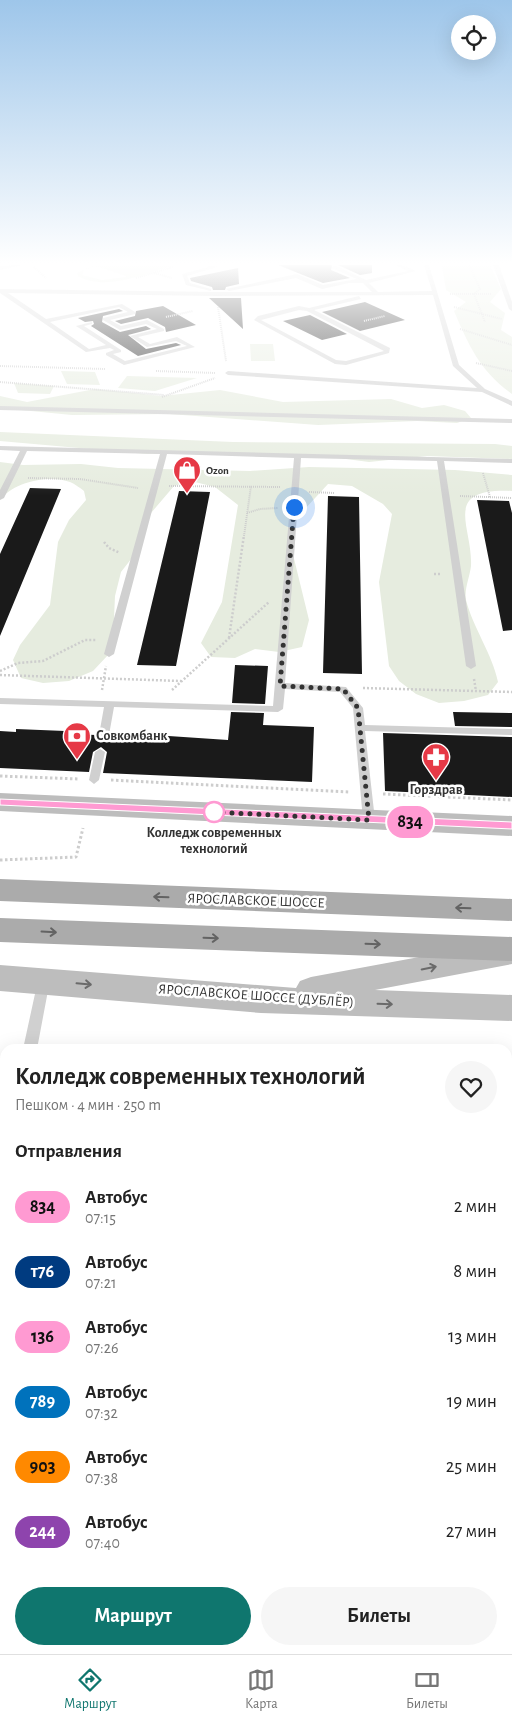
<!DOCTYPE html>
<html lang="ru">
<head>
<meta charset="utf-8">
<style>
  body { margin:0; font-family:"Alegreya Sans",sans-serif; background:#f6f6f6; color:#222; height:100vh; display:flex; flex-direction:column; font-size:19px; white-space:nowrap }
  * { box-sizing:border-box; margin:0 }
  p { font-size:16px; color:#767676 }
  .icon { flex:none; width:28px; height:28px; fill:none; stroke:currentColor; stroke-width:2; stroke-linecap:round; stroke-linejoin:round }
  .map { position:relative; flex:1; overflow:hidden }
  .sheet { position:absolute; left:0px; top:1044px; width:512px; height:611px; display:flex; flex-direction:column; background:#fff; border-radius:15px 15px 0 0; box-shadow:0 5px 20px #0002 }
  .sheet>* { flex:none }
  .badge { padding:0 10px; border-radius:16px; font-size:18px; line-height:32px }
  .fabs { position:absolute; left:451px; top:15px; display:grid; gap:10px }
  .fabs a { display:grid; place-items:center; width:45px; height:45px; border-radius:50%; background:#fff; box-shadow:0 5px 20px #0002; font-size:25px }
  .you { position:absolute; width:25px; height:25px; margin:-12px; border:4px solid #fff; border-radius:50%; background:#1a73e8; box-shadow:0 0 0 8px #1a73e833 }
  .map>.badge { position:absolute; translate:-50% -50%; box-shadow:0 0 0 2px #fff }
  h2 { padding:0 15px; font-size:19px; line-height:45px }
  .round { display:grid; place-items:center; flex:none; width:52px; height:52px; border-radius:26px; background:#f6f6f6 }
  .headline { display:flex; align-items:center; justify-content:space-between; height:85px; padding:0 15px }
  h1 { font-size:24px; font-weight:700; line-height:38px }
  .action { display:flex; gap:10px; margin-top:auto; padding:10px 15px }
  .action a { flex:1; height:58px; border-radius:30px; background:#0f766e; color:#fff; font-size:20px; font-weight:700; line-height:58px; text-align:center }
  .action a+a { background:#f6f6f6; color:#222 }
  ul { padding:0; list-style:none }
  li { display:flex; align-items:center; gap:15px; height:65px; padding:0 15px }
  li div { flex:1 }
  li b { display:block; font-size:19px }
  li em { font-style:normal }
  li .badge { min-width:55px; font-weight:700; text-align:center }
  .tab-bar { display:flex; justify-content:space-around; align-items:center; height:70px; border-top:1px solid #e0e0e0; background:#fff; font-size:14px; color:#767676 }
  .tab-bar a { display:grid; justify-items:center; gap:2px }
  .tab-bar .selected { color:#0f766e }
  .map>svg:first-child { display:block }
  .green { fill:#e6ecdf; fill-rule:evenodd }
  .building { fill:#1a1a1a }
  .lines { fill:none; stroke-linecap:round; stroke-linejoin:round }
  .path-far2 { stroke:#cdcdcd; stroke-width:2; stroke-dasharray:1 1; stroke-linecap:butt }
  .path-far1 { stroke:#cdcdcd; stroke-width:2.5; stroke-dasharray:2 2; stroke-linecap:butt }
  .path { stroke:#cdcdcd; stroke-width:3; stroke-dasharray:2.5 2.5; stroke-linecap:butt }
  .lane { fill:#d0d0d0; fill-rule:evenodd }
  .secondary { fill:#bdbdbd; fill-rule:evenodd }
  .primary { fill:#ababab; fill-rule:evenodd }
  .oneway { stroke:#636363 }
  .oneway2 { stroke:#6a6a6a }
  .line { fill:#ff9ad2; stroke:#fff }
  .walk { stroke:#333; stroke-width:5; stroke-dasharray:0 9 }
  .stop-dot { fill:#fff; stroke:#ff9ad2; stroke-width:2.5 }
  .labels { text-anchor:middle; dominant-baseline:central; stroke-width:5; stroke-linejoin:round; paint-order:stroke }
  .far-poi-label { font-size:11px; font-weight:bold; fill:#333; stroke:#fff; text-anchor:start }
  .poi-label { font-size:14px; font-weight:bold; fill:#333; stroke:#fff; text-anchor:start }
  .stop-label { font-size:14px; font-weight:bold; fill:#333; stroke:#fff }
  .street-label { font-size:14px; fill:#333; stroke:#fff }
</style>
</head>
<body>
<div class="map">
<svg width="512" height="1654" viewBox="0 0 512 1654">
  <rect width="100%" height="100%" fill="#fff"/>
  <path class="green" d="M95,265H174C146,273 106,292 78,276L77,273ZM96,266L126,276V277L102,280L82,275L84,270Z
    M442,265H490L501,289L490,302L505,313L501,330L512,337V394C480,371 469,346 454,311L466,302L446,290Z
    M250,344H273L275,361H251Z
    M61,371L95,372L100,385L67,384Z
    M127,376L197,378L155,391L118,388Z
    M14,383L54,386L50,394L18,393Z
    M95,389L161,396L220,390L283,402L391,399L422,408L444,405L465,411L471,418L457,423L417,421L318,425L169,414L72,415L0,408V396L27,402Z
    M0,432L233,442L495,444L512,446V459L427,456L369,462L308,454H147L0,441Z
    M0,462L23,465L81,464L118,468L250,471L309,467L455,470L512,475V491C440,488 473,526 471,566C470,576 464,589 466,600C473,628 492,653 498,682L488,695L464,701L439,703L416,694L399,681L389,666L379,582L392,514L383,504L352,486L328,484L292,523L288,534L309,620L302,647L279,652L255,649L235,658L211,657L201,643L222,602L238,505L215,487L191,481L174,486L151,513L135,554L121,572L115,596L113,640L109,654L93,671L69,681L43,683L21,678L13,660L20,645L50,605L58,542L69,520L86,500L84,491C80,488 75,484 70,482C49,474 13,482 0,500Z"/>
  <path class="building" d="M278,265H332L331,270L350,278L323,283Z
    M338,265H372V273L360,275Z
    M238,268L239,284L226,287L225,290H213L212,287L191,281L190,278Z
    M209,298H241L243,329Z
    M365,302L405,320L360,331L322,312Z
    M163,306L196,325L166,332L165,327L148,318L121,324L115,321L135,316L136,311Z
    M119,309L123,311L103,316L102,322L120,332L146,326L151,329L128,335L146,349L176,343L181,345L138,356L91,326L94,324L93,321L85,322L78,318Z
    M310,315L347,334L322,340L283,321Z
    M30,488L61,489L0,636V554Z
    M179,491L210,492L176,666L137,665Z
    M328,496L359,497L362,674L323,673Z
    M477,500L509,501L512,513V630L503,631Z
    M235,665L268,666L265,704L232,703Z
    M231,712L264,713L263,725L314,727L312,782L103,773L107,752L101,747L93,752L89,772L0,768V731L16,732V729L65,731V734L97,735L103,740L111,736H123L124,733L228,740Z
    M453,712L512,713V727L455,726Z
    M383,733L512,737V797L385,791Z"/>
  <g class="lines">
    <path class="path-far2" d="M469,265L480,289L474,294L485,322
      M34,267L46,278
      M154,273L172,278
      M136,278L173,267
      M450,294H491
      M218,307L226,361
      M454,307L502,319
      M166,317L193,311
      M364,321L385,316
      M460,329L512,345
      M476,363L512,371
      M0,366L105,369
      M156,371L215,373
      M0,382L164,395
      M162,397L215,378
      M483,473L490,497
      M28,478L80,479L138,488
      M169,486L281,487
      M309,492L335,493
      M460,496L512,498
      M247,513L260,509L278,508
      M244,536L251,486"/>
    <path class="path-far1" d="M104,542L109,548L120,553
      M434,574H442
      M229,638L244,535
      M0,671L18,663L43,661L85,640H97
      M0,675L181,681
      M474,679L476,691
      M363,688L512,692
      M102,690L106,666
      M172,690L269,602"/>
    <path class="path" d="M0,776L79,779
      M111,780L349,792
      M383,794L512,800
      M0,860L76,857L83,828"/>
    <path class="lane" d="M12,265H23L0,270V266Z
      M207,265L217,267L187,276L190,283L211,289V291L186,285L182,274L209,267Z
      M334,265L366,280L408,271L395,265H402L416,271L369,283L378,292L432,291L424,265H429L459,365L485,389L512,401V406L482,392L228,375L225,373L228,371L477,388L453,366L433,295L216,296L8,293L46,319L122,304L135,312V314L110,320L121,326L147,320L164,329V331L138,337L150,344L177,337L195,347L124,365L106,355V353L114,350L110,348L86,352L0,293V289L216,292H372L363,283H349L322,289L296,278L229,291L226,289L297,274L323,285L357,279L332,268ZM119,307L128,312L103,318V320L120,330L146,324L157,329L130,336L147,347L176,341L187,346L125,361L113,354L121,352V350L84,326L92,324V322L76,326L106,345L89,349L50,322Z
      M493,265H499L512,302V311L509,309Z
      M359,296L361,299L314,310L390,348L389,353L346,365L335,364L254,320L258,316L299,306L309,308ZM299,310L307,311L384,351L346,361L336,360L261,320Z
      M0,406L512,419V423L0,410Z
      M0,446L512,459V463L444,461L476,666L471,669L466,666L437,461L301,458L285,683L346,687L363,708L365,725L512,729V735L365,731L375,820L369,824L363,820L353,708L340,692L285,689L283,709L278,712L114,707L109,735L104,738L99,735L104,707L0,704V698L273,706L294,458L167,454L114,654L109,657L104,654L160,454L27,451L4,498L0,500V490L20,451L0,450Z
      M100,749L105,752L99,780L94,784L89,780L95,752Z
      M44,975L49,976L50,980L37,1049H23L38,980L39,976Z
      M5,1149V1183L0,1185V1151Z"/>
    <path class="secondary" d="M0,793L512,816V836L0,811Z
      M512,940V964L375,990L512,995V1021L261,1013L0,991V965L296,988L300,981L311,977Z"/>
    <path class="primary" d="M0,879L512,899V921L0,901Z
      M0,918L512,937V961L0,942Z"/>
  </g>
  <defs><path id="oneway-shaft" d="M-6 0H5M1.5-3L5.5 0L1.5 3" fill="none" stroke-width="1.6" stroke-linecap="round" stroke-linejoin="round" transform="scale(1.25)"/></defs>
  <g class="oneway">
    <use href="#oneway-shaft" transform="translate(161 897) rotate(-178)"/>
    <use href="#oneway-shaft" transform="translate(463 908) rotate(-178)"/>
    <use href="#oneway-shaft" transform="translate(49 932) rotate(3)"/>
    <use href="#oneway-shaft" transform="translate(211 938) rotate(2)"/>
    <use href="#oneway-shaft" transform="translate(373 944) rotate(2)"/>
  </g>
  <g class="oneway2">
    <use href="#oneway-shaft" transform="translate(429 968) rotate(-11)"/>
    <use href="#oneway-shaft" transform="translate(84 984) rotate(5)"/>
    <use href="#oneway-shaft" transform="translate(385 1004) rotate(2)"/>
  </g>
  <linearGradient id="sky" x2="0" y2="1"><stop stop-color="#9ec6ea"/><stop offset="0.53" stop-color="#fff"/><stop offset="1" stop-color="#fff" stop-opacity="0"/></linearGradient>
  <rect width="512" height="496" fill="url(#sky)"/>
  <path class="line" d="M0,799L512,822V829L0,805Z"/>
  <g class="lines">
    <path class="walk" d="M214,812L369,820L358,708L343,689L280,686L294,507"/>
  </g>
  <defs>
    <g id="shop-pin" transform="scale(1.4375)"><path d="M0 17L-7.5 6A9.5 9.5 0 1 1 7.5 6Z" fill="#e63946" stroke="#fff"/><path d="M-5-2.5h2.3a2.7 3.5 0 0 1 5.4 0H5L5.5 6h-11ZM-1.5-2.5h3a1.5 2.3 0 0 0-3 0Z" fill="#fff"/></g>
    <g id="bank-pin" transform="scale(1.4375)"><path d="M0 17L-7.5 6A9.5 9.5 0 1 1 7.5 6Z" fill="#e63946" stroke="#fff"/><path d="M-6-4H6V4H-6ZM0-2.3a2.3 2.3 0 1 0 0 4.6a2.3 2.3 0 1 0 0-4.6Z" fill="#fff"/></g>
    <g id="pharmacy-pin" transform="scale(1.4375)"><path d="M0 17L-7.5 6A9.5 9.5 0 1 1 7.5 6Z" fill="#e63946" stroke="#fff"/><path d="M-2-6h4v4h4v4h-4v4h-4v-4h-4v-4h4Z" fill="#fff"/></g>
  </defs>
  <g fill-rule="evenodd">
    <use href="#shop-pin" x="187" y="470"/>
    <use href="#bank-pin" x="77" y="736"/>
    <use href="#pharmacy-pin" x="436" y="757"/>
  </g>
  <circle class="stop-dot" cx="214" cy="812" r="10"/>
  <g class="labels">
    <g class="far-poi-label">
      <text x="206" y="470">Ozon</text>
    </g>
    <g class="poi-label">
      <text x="96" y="736">Совкомбанк</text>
      <text x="436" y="790" text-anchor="middle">Горздрав</text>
    </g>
    <g class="stop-label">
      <text x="214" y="833">Колледж современных<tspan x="214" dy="16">технологий</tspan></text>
    </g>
    <g class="street-label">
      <text transform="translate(256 901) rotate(2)">ЯРОСЛАВСКОЕ ШОССЕ</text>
      <text transform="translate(256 996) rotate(4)">ЯРОСЛАВСКОЕ ШОССЕ (ДУБЛЁР)</text>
    </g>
  </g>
</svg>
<div class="fabs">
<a><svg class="icon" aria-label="locate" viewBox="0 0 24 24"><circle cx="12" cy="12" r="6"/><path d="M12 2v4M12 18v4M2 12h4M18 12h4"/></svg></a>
</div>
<div class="you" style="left:294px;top:507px"></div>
<b class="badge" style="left:410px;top:822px;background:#ff9ad2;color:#111">834</b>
<section class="sheet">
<div class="headline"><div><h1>Колледж современных технологий</h1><p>Пешком · 4 мин · 250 m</p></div><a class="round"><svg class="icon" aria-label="heart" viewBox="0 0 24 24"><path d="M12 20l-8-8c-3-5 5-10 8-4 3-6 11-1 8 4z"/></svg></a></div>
<h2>Отправления</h2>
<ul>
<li><span class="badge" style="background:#ff9ad2;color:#111">834</span><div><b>Автобус</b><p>07:15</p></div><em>2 мин</em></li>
<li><span class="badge" style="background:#003b80;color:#fff">т76</span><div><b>Автобус</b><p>07:21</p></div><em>8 мин</em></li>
<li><span class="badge" style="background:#ff9ad2;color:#111">136</span><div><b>Автобус</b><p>07:26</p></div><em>13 мин</em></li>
<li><span class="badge" style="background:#0072bc;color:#fff">789</span><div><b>Автобус</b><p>07:32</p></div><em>19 мин</em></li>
<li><span class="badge" style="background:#ff8900;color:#111">903</span><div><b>Автобус</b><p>07:38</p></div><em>25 мин</em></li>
<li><span class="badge" style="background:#8e44ad;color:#fff">244</span><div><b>Автобус</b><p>07:40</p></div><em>27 мин</em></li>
</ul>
<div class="action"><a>Маршрут</a><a>Билеты</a></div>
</section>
</div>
<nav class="tab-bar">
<a class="selected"><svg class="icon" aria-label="directions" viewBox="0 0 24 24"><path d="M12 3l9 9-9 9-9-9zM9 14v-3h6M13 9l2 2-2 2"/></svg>Маршрут</a>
<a><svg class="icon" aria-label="map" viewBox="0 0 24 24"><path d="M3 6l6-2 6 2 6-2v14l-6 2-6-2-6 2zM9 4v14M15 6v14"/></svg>Карта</a>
<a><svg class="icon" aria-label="tickets" viewBox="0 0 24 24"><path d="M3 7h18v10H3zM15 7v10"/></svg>Билеты</a>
</nav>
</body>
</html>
